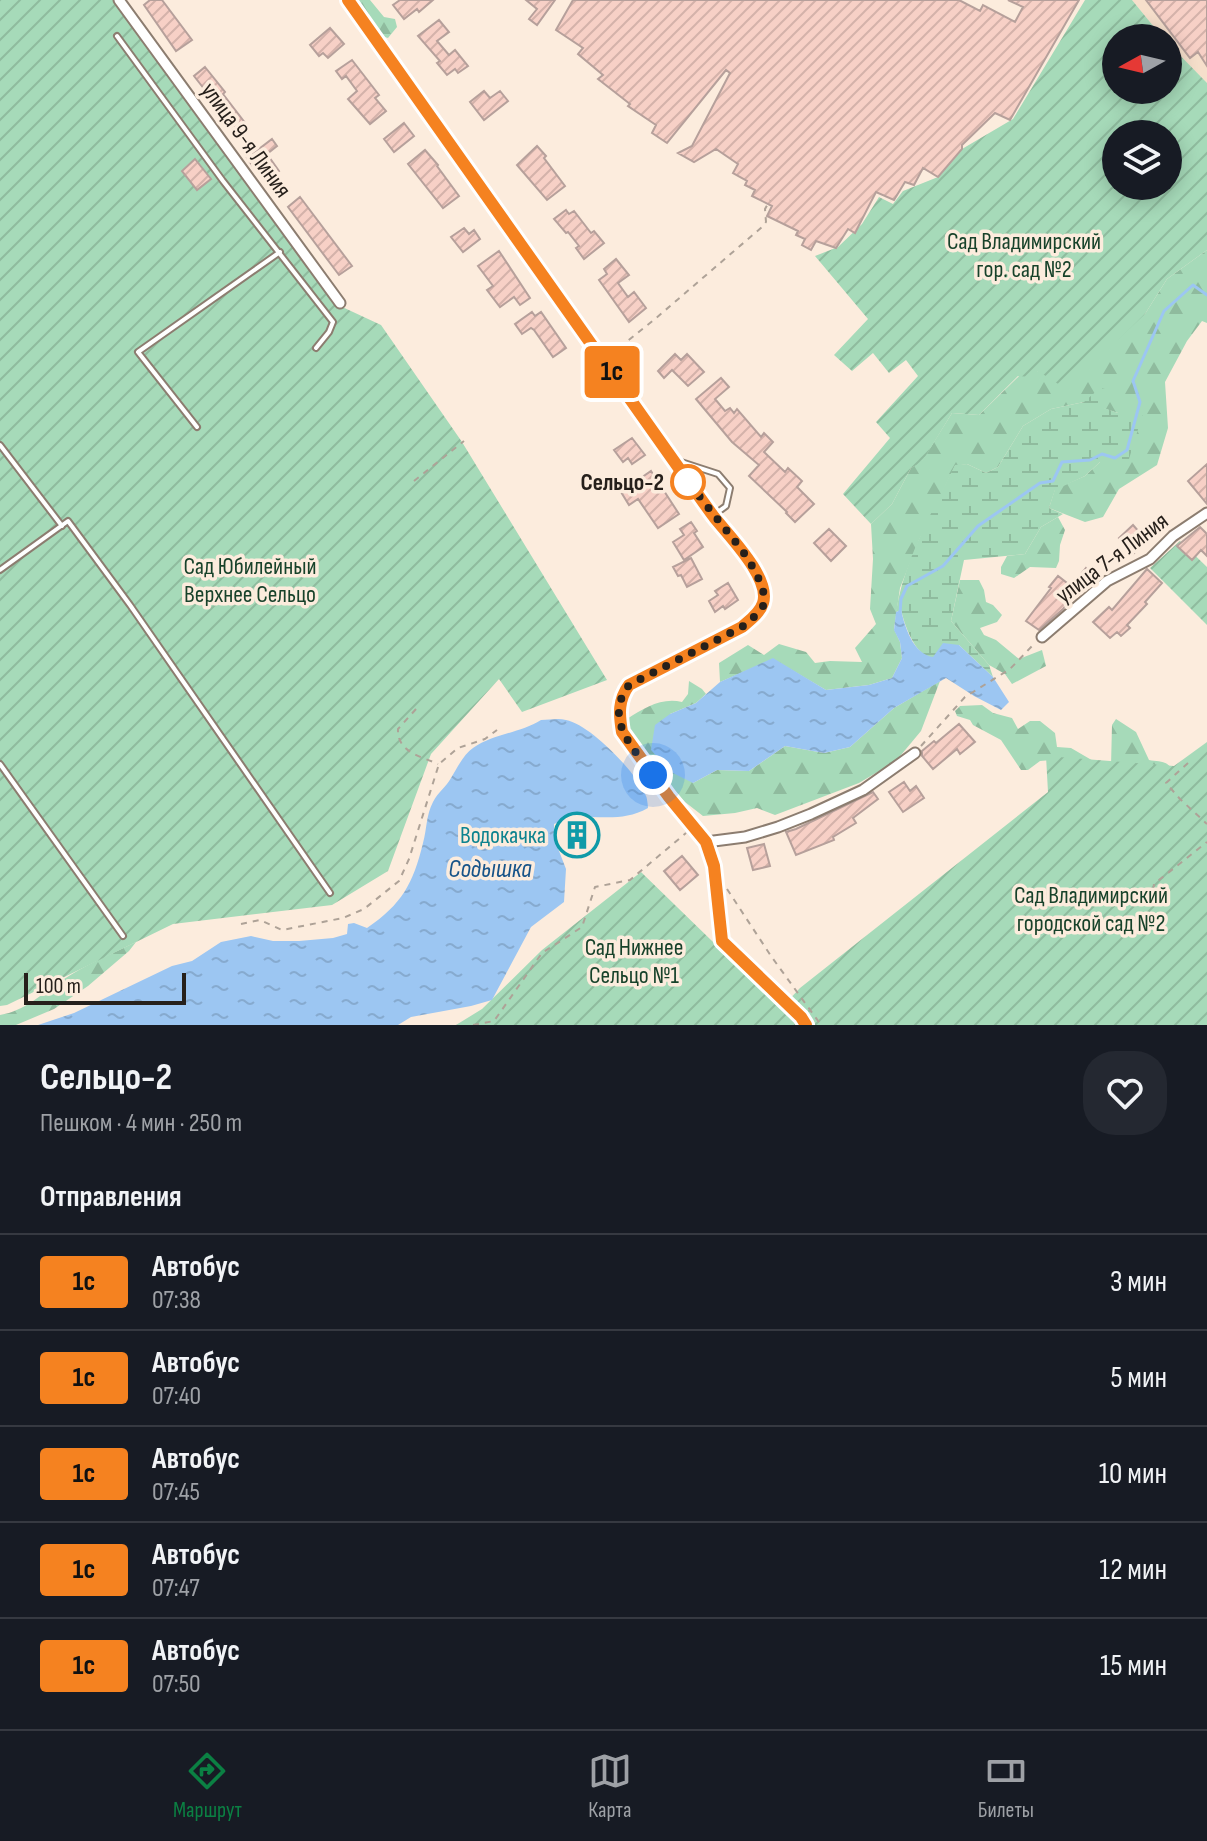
<!DOCTYPE html>
<html lang="ru">
<head>
<meta charset="utf-8">
<style>
  body { margin:0; font-family:"Sofia Sans Condensed",sans-serif; background:#242831; color:#f1f3f6; height:100vh; display:flex; flex-direction:column; font-size:30px; white-space:nowrap }
  * { box-sizing:border-box; margin:0 }
  p { font-size:26px; color:#9ea1a6 }
  .icon { flex:none; width:44px; height:44px; fill:none; stroke:currentColor; stroke-width:2; stroke-linecap:round; stroke-linejoin:round }
  .map { position:relative; height:1025px; overflow:hidden }
  .panel { display:flex; flex-direction:column; background:#171b24; flex:1 }
  .panel>* { flex:none }
  .badge { padding:0 16px; border-radius:6px; font-size:28px; line-height:52px }
  .needle { width:52px; rotate:262deg }
  .buttons { position:absolute; left:1102px; top:24px; display:grid; gap:16px }
  .buttons a { display:grid; place-items:center; width:80px; height:80px; border-radius:50%; background:#171b24; box-shadow:0 4px 20px #0003; font-size:40px }
  .scale { position:absolute; left:24px; bottom:20px; width:162px; box-sizing:border-box; padding-left:8px; border:4px solid #26201b; border-top:0; font-size:22px; line-height:28px; white-space:nowrap; color:#26201b; -webkit-text-stroke:6px #fcecdd; paint-order:stroke }
  .you { position:absolute; width:40px; height:40px; margin:-20px; border:6px solid #fff; border-radius:50%; background:#1a73e8; box-shadow:0 0 0 12px #1a73e833 }
  .map>.badge { position:absolute; translate:-50% -50%; box-shadow:0 0 0 4px #fff }
  h2 { padding:0 40px; font-size:30px; line-height:72px }
  .round { display:grid; place-items:center; flex:none; width:84px; height:84px; border-radius:32px; background:#242831 }
  .summary { display:flex; align-items:center; justify-content:space-between; height:136px; padding:0 40px }
  h1 { font-size:38px; font-weight:700; line-height:60px }
  ul { padding:0; list-style:none }
  li { display:flex; align-items:center; gap:24px; height:96px; padding:0 40px; border-top:2px solid #363941 }
  li div { flex:1 }
  li b { display:block; font-size:30px }
  li em { font-style:normal }
  li .badge { min-width:88px; font-weight:700; text-align:center }
  .menu { display:flex; justify-content:space-around; align-items:center; height:112px; border-top:2px solid #363941; background:#171b24; font-size:22px; color:#9ea1a6 }
  .menu a { display:grid; justify-items:center; gap:4px }
  .menu .active { color:#0b8043 }
  .map>svg:first-child { display:block }
  .built { fill:#f6dfcb }
  .forest { fill:url(#forest-firs) }
  .wetland { fill:url(#wetland-marsh) }
  .garden { fill:url(#garden-furrows); fill-rule:evenodd }
  .water { fill:url(#water-ripples) }
  .lines { fill:none; stroke-linecap:round; stroke-linejoin:round }
  .stream { stroke:#9cc6f2; stroke-width:3 }
  .building { fill:url(#building-hatch); stroke:#b6a09b; stroke-width:2 }
  .service-casing { stroke:#8c7d70; stroke-width:8 }
  .minor-casing { stroke:#8c7d70; stroke-width:13 }
  .path { stroke:#aea297; stroke-width:2; stroke-dasharray:6 6; stroke-linecap:butt }
  .service { stroke:#fff; stroke-width:4 }
  .minor { stroke:#fff; stroke-width:9 }
  .line-casing { stroke:#fff; stroke-width:18 }
  .line { stroke:#f58220; stroke-width:12 }
  .walk { stroke:#26201b; stroke-width:8; stroke-dasharray:0 14.4 }
  .stop-dot { fill:#fff; stroke:#f58220; stroke-width:4 }
  .labels { text-anchor:middle; dominant-baseline:central; stroke-width:7; stroke-linejoin:round; paint-order:stroke }
  .street-label { font-size:24px; fill:#26201b; stroke:#fcecdd }
  .park-label { font-size:24px; fill:#17422a; stroke:#fcecdd }
  .stop-label { font-size:24px; font-weight:bold; fill:#26201b; stroke:#fcecdd; text-anchor:end }
  .culture-label { font-size:24px; fill:#0d838f; stroke:#fcecdd; text-anchor:end }
  .water-label { font-size:26px; font-style:italic; fill:#175489; stroke:#fcecdd }
</style>
</head>
<body>
<div class="map">
<svg width="1207" height="1025" viewBox="0 0 1207 1025">
  <defs>
    <pattern id="forest-firs" width="22" height="20" patternUnits="userSpaceOnUse" patternTransform="scale(2)"><rect width="22" height="20" fill="#a6dab9"/><path d="M5 1l3.5 6h-7zM16 11l3.5 6h-7z" fill="#8fbb9e"/></pattern>
    <pattern id="wetland-marsh" width="20" height="14" patternUnits="userSpaceOnUse" patternTransform="scale(2)"><rect width="20" height="14" fill="#a6dab9"/><path d="M1 5h8M5 5V1M11 12h8M15 12V8" fill="none" stroke="#8fbb9e"/></pattern>
    <pattern id="garden-furrows" width="10" height="10" patternUnits="userSpaceOnUse" patternTransform="scale(2)"><rect width="10" height="10" fill="#a6dab9"/><path d="M-1 1l2-2M0 10L10 0M9 11l2-2" fill="none" stroke="#8fbb9e"/></pattern>
    <pattern id="water-ripples" width="26" height="14" patternUnits="userSpaceOnUse" patternTransform="scale(2)"><rect width="26" height="14" fill="#9cc6f2"/><path d="M2 4q2-2 4 0t4 0M15 11q2-2 4 0t4 0" fill="none" stroke="#86aacf"/></pattern>
    <pattern id="building-hatch" width="6" height="6" patternUnits="userSpaceOnUse" patternTransform="scale(2)"><rect width="6" height="6" fill="#f7d0c6"/><path d="M-1 1l2-2M0 6l6-6M5 7l2-2" fill="none" stroke="#d4b2aa"/></pattern>
  </defs>
  <rect width="100%" height="100%" fill="#fcecdd"/>
  <path class="built" d="M1132,0H1207V83L1168,43V38L1162,37Z"/>
  <path class="forest" d="M353,0H370L384,17L395,19L397,27L388,38L381,36Z
    M1207,250V323L1202,321L1187,341L1165,382L1168,428L1157,465L1119,489L1103,517L1085,522L1049,508L1055,489L1085,476L1100,462L1118,413L1084,402L1051,409L1023,426L998,467L986,473L967,464L955,466L919,540L900,588L894,629L900,642L902,658L892,678L869,685L826,690L773,659L720,682L719,663L748,645L764,655L779,644L806,652L815,663L830,661L862,662L855,648L876,624L870,609L873,559L871,524L892,504L911,468L922,461L952,413L979,415L1019,376L1038,371L1145,314L1167,279Z
    M1058,517L1065,530L1060,545L1059,561L1056,568L1030,567L1014,578L1001,574V567L1007,556L1025,554L1041,527Z
    M960,580H979L984,590L986,602L993,605L1002,615L997,622L980,628L984,635L996,640L1019,659L1042,650L1046,666L1012,684L1005,674L989,665L951,621Z
    M689,681L702,689L706,694L696,703L670,714L693,783L717,770L749,771L785,746L824,753L850,747L894,708L940,681L921,731L896,761L859,783L775,815L757,808L735,813L703,816L685,802L649,761L633,738L627,719C644,708 662,697 682,702L688,694Z
    M982,705L993,713L1012,718L1018,729L1030,721H1040L1055,733L1057,747L1071,748L1107,769L1111,766L1112,725L1116,719L1136,732L1149,760C1160,762 1170,760 1173,774C1165,782 1157,779 1147,776L1142,781L1143,788L1157,810L1161,831L1189,865H1201L1207,885V935L1193,938V931L1201,921L1199,912L1206,903L1186,883L1181,862L1147,849L1109,810L1105,793L1107,785L1093,781L1064,759L1040,761L1028,770H1021L1001,740L973,725L970,720L957,716L955,711L960,706Z
    M136,942L129,951L88,986L54,1009L16,1025H0V1015C25,1011 41,994 61,981C85,965 111,954 136,942Z"/>
  <path class="wetland" d="M1100,388L1110,390L1104,408L1118,413H1143L1129,459L1100,462L1085,476L1055,490L1049,508L1063,514L1041,527L1025,554L964,560L951,621L989,665L993,677L959,645C951,648 942,655 934,657C916,660 904,623 901,610L896,612C904,560 932,513 955,465L967,464L986,473L998,467L1023,426L1051,409L1084,402Z"/>
  <path class="garden" d="M0,0H116L338,305L381,325L462,442L607,680L522,712L499,679L431,754L388,871L332,905L173,924L7,1005L0,1006Z
    M1085,0H1132L1163,38H1116V90H1168V43L1207,83V250L1167,279L1145,314L1066,389L1038,371L1031,377L1018,376L979,415L952,413L922,462L911,468L892,504L871,524L843,494L890,438L876,422L918,376L906,360L889,373L873,353L852,371L834,355L868,319L815,256L838,247L862,224L879,197L893,204L903,191L938,177L962,149L1013,119ZM1116,134H1168V186H1116Z
    M1180,541L1207,567V625L1150,568Z
    M1207,742V1025H456L482,1009L542,950L641,872L780,1007L785,1004L800,988L1048,792L1046,756L1174,766Z"/>
  <path class="water" d="M901,610C905,627 913,654 933,657L943,643L959,645L993,677L1009,702L1001,710L974,696L946,678L894,708L850,747L824,753L785,746L749,771L717,770L693,783L671,772L651,750L655,725L670,714L696,703L720,682L773,658L826,690L869,685L892,678L902,658L900,642L894,630L896,612Z
    M541,720C549,720 558,718 566,720C591,725 637,773 646,796C647,797 648,806 648,808C614,827 587,808 554,824V838L566,869L564,902L531,927L492,1000L471,1006L411,1017L398,1025H38L74,1013L172,966L192,961L221,942L251,936L273,941H299L333,938L347,934L348,924L354,923L367,928C402,904 413,884 423,843C427,829 426,815 433,802C438,792 446,787 451,778C457,768 464,754 473,748C493,734 520,733 541,720Z"/>
  <g class="lines">
    <path class="stream" d="M900,613L901,599L907,586L943,566L978,526L1040,483L1053,481L1062,462L1090,460L1102,454L1115,458L1127,450L1140,402L1133,381L1164,311L1193,285L1207,295"/>
  </g>
  <path class="building" d="M150,0H162L192,40L176,51L144,5Z
    M400,0H433L419,12L417,9L404,19L393,5Z
    M526,0H555L537,25L529,19L537,9Z
    M573,0H959L980,11L983,5L1015,22L1023,7L1008,0H1079L1010,120L995,113L962,145V149L938,177L923,168L914,185L905,182L894,200L876,192L855,233L848,229L836,248L816,241L811,250L802,245L805,239L796,235L798,231L767,216L772,206L752,196L755,190L745,185L747,181L733,173L738,164L716,149L694,162L678,153L692,146L730,73L726,70L667,143L652,133L656,125L628,106L630,104L598,79L603,75L578,54L583,48L556,30Z
    M1146,0H1207V66L1198,52L1190,58Z
    M439,20L449,32L437,41L449,55L455,50L468,66L458,73L455,69L447,75L437,63L440,61L418,36Z
    M330,28L344,44L328,58L323,53L319,56L310,45Z
    M352,60L379,95L375,98L386,111L370,124L348,99L357,91L346,76L342,79L336,71Z
    M205,67L225,92L223,94L246,124L236,133L218,109L219,108L194,76Z
    M484,91L490,98L500,91L508,101L484,120L470,102Z
    M404,123L414,136L394,152L384,139Z
    M272,139L277,146L267,154L279,171L270,178L257,161L252,165L247,158Z
    M537,146L546,156L544,158L565,186L547,200L517,165Z
    M425,150L438,165L437,166L459,196L443,208L408,164Z
    M195,159L211,179L197,190L182,171Z
    M300,197L352,266L339,275L288,207Z
    M566,210L569,214L574,211L591,233L594,231L604,243L584,259L576,248L579,246L568,232L566,233L554,219Z
    M464,228L469,234L474,230L480,239L463,252L451,237Z
    M499,251L530,298L520,305L514,297L500,307L487,290L493,286L478,266Z
    M616,259L629,275L618,283L628,297L634,292L646,308L629,322L599,280L607,274L604,269Z
    M532,312L535,316L541,312L566,348L553,357L534,330L531,328L522,334L515,324Z
    M675,354L681,360L687,354L704,372L688,386L672,370L664,378L658,371Z
    M721,378L729,387L715,399L725,411L730,408L734,413L737,409L761,437L764,433L773,442L764,452L785,472L788,468L802,481L797,487L814,504L795,522L786,513L787,512L749,476L759,465L732,442L696,399Z
    M632,438L645,455L632,464L628,458L623,462L614,450Z
    M1207,464V504L1188,481Z
    M651,471L679,514L658,528L638,499L629,505L621,492Z
    M691,522L697,531L694,533L703,547L684,560L673,542L684,535L680,529Z
    M1133,525L1147,541L1133,554L1119,538Z
    M1200,527L1207,534V556L1201,550L1192,560L1177,546Z
    M829,529L846,546L831,561L814,543Z
    M691,558L702,579L687,587L681,575L678,576L673,567Z
    M1086,568L1093,574L1086,582L1085,581L1063,609L1039,630L1026,621L1051,588L1049,587L1058,576L1071,586Z
    M1147,569L1162,583L1145,602L1147,604L1127,625L1130,628L1121,636L1117,632L1110,638L1093,622L1109,607L1112,610Z
    M728,583L738,600L725,609L723,606L715,612L709,601L718,595L715,591Z
    M959,724L975,742L960,754L957,749L933,769L922,756V751L934,741L936,743Z
    M904,782L910,791L916,786L924,798L903,812L889,792Z
    M873,792L878,799L853,818L856,823L833,837L834,840L796,855L786,832L796,829Z
    M764,844L770,866L753,870L747,848Z
    M682,856L698,875L680,890L664,871Z"/>
  <g class="lines">
    <g class="service-casing">
      <path id="service" d="M117,36L223,181L333,322L329,332L316,348
        M197,427L138,352L280,252
        M0,445L62,526
        M675,460L718,474L730,488L726,506L715,514
        M0,570L68,521L130,605L330,893
        M0,764L123,936"/>
    </g>
    <g class="minor-casing">
      <path id="minor" d="M119,0L340,303
        M348,0L688,481C697,493 705,505 714,517C729,536 771,578 763,603C760,614 750,620 742,627L629,685C618,700 619,714 622,732L669,797L706,842L714,866L722,941L801,1017L806,1025
        M1042,637L1107,581L1150,559L1173,536L1207,513
        M706,842L745,837L778,827L811,814L863,790L915,753"/>
    </g>
    <path class="path" d="M610,355L655,319L762,227L766,222L765,209L770,200
      M414,481L464,441
      M416,709L398,729C397,752 420,756 438,764
      M921,746L965,697L1010,669L1034,644
      M1188,763L1166,783L1180,799L1207,824
      M727,889L771,956L821,1025
      M1153,890L1154,884L1207,842
      M241,924L260,920L282,930L343,918L364,909L399,881L409,859L439,764L458,748L485,739L497,730
      M473,1025L494,1021L542,953L582,927L595,887L630,880L686,833"/>
    <use href="#service" class="service"/>
    <use href="#minor" class="minor"/>
  </g>
  <g class="lines">
    <g class="line-casing">
      <path id="line" d="M348,0L688,481C697,493 705,505 714,517C729,536 771,578 763,603C760,613 750,620 742,627L629,685C618,700 619,714 622,732L669,797L706,842L714,866L722,941L801,1017L806,1025"/>
    </g>
    <use href="#line" class="line"/>
    <path class="walk" d="M653,775C633,748 603,719 629,685L742,627L755,616L763,606L764,595L762,586L754,569L742,550L688,482"/>
  </g>
  <defs>
    <g id="building-ring" transform="scale(2.3)"><circle r="9.5" fill="#fcecdd" stroke="#0f9aa8" stroke-width="1.5"/><path d="M-4-6H4V6H1V3H-1V6H-4ZM-2.5-4.3h1.7v1.8h-1.7ZM.8-4.3h1.7v1.8H.8ZM-2.5-1h1.7V.8h-1.7ZM.8-1h1.7V.8H.8Z" fill="#0f9aa8"/></g>
  </defs>
  <g fill-rule="evenodd">
    <use href="#building-ring" x="577" y="835"/>
  </g>
  <circle class="stop-dot" cx="688" cy="482" r="16"/>
  <g class="labels">
    <g class="street-label">
      <text transform="translate(246 140) rotate(54)">улица 9-я Линия</text>
      <text transform="translate(1112 558) rotate(-37)">улица 7-я Линия</text>
    </g>
    <g class="park-label">
      <text x="1024" y="241">Сад Владимирский<tspan x="1024" dy="28">гор. сад №2</tspan></text>
      <text x="250" y="566">Сад Юбилейный<tspan x="250" dy="28">Верхнее Сельцо</tspan></text>
      <text x="1091" y="895">Сад Владимирский<tspan x="1091" dy="28">городской сад №2</tspan></text>
      <text x="634" y="947">Сад Нижнее<tspan x="634" dy="28">Сельцо №1</tspan></text>
    </g>
    <g class="stop-label">
      <text x="664" y="482">Сельцо-2</text>
    </g>
    <g class="culture-label">
      <text x="546" y="835">Водокачка</text>
    </g>
    <g class="water-label">
      <text x="490" y="869">Содышка</text>
    </g>
  </g>
</svg>
<div class="buttons">
<a><svg class="needle" viewBox="-14 -14 28 28"><path d="M0-13l5 13h-10z" fill="#e53935"/><path d="M0 13l5-13h-10z" fill="#9ea1a6"/></svg></a>
<a><svg class="icon" aria-label="layers" viewBox="0 0 24 24"><path d="M12 4l9 5-9 5-9-5zM3 14l9 5 9-5"/></svg></a>
</div>
<div class="scale">100 m</div>
<div class="you" style="left:653px;top:775px"></div>
<b class="badge" style="left:612px;top:372px;background:#f58220;color:#111">1с</b>
</div>
<section class="panel">
<div class="summary"><div><h1>Сельцо-2</h1><p>Пешком · 4 мин · 250 m</p></div><a class="round"><svg class="icon" aria-label="heart" viewBox="0 0 24 24"><path d="M12 20l-8-8c-3-5 5-10 8-4 3-6 11-1 8 4z"/></svg></a></div>
<h2>Отправления</h2>
<ul>
<li><span class="badge" style="background:#f58220;color:#111">1с</span><div><b>Автобус</b><p>07:38</p></div><em>3 мин</em></li>
<li><span class="badge" style="background:#f58220;color:#111">1с</span><div><b>Автобус</b><p>07:40</p></div><em>5 мин</em></li>
<li><span class="badge" style="background:#f58220;color:#111">1с</span><div><b>Автобус</b><p>07:45</p></div><em>10 мин</em></li>
<li><span class="badge" style="background:#f58220;color:#111">1с</span><div><b>Автобус</b><p>07:47</p></div><em>12 мин</em></li>
<li><span class="badge" style="background:#f58220;color:#111">1с</span><div><b>Автобус</b><p>07:50</p></div><em>15 мин</em></li>
</ul>
</section>
<nav class="menu">
<a class="active"><svg class="icon" aria-label="directions" viewBox="0 0 24 24"><path d="M12 3l9 9-9 9-9-9zM9 14v-3h6M13 9l2 2-2 2"/></svg>Маршрут</a>
<a><svg class="icon" aria-label="map" viewBox="0 0 24 24"><path d="M3 6l6-2 6 2 6-2v14l-6 2-6-2-6 2zM9 4v14M15 6v14"/></svg>Карта</a>
<a><svg class="icon" aria-label="tickets" viewBox="0 0 24 24"><path d="M3 7h18v10H3zM15 7v10"/></svg>Билеты</a>
</nav>
</body>
</html>
